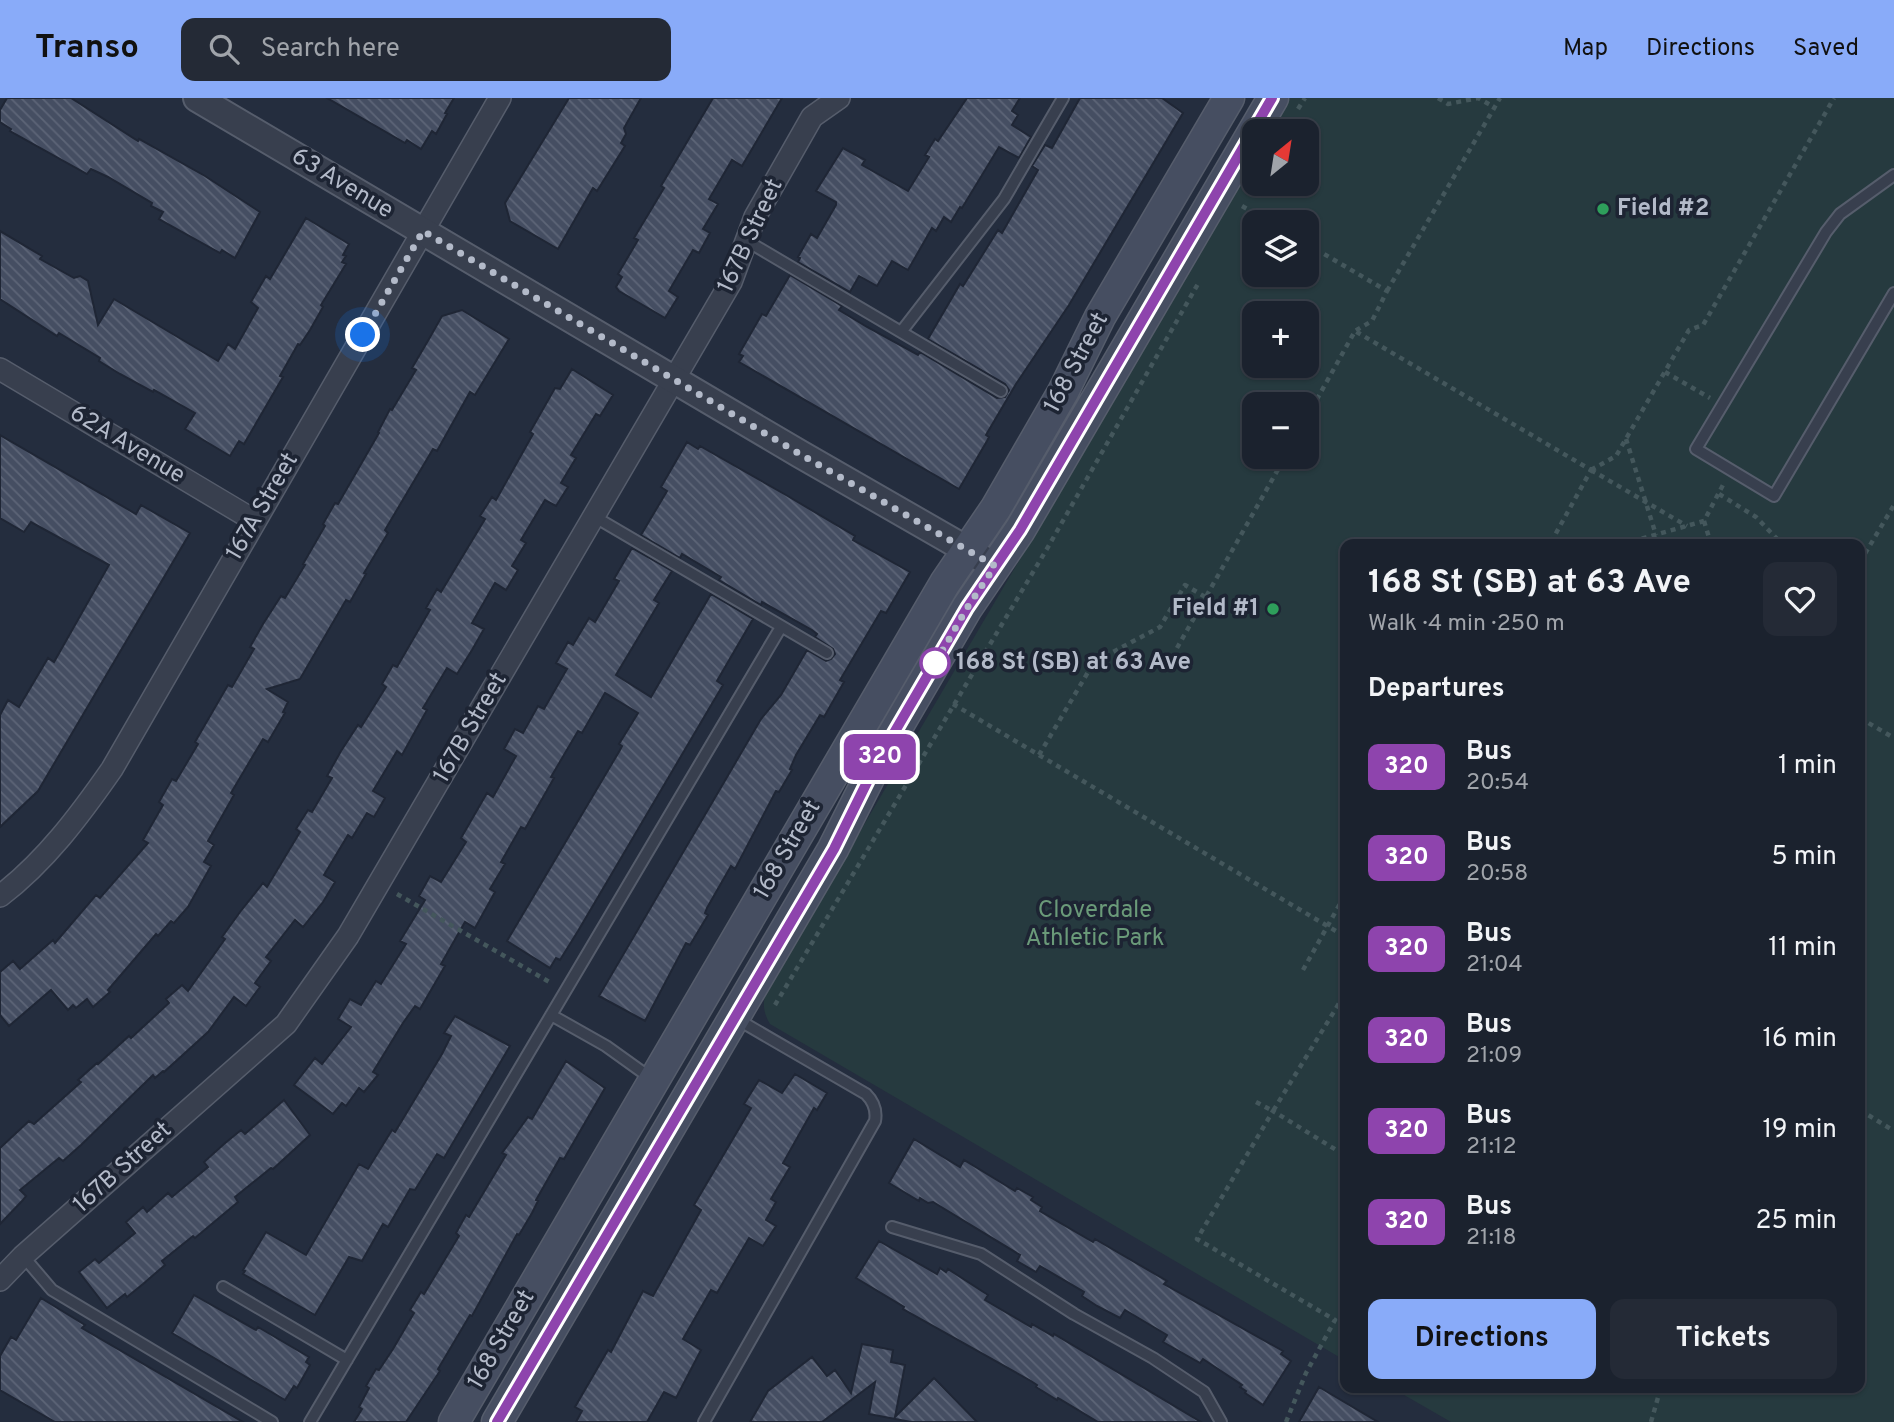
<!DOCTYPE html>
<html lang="en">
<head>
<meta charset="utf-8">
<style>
  body { margin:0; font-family:Overpass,sans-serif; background:#242a36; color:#f1f3f6; height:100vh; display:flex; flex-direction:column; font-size:26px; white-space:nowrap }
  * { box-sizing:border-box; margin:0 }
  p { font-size:23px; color:#a0a4aa }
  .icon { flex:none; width:38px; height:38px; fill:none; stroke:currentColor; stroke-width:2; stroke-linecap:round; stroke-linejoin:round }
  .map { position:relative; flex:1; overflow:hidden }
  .sheet { position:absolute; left:1340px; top:441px; width:525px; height:854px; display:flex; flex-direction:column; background:#1b222e; border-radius:14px; box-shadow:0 2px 5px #0004,0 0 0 2px #393f4a }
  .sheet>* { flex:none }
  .badge { padding:0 14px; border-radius:10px; font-size:24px; line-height:46px }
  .needle { width:46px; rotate:30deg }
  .fabs { position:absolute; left:1242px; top:21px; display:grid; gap:14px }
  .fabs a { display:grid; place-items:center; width:77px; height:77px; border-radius:14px; background:#1b222e; box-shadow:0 2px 5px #0004,0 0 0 2px #393f4a; font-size:35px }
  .you { position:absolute; width:35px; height:35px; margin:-18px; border:5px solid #fff; border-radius:50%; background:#1a73e8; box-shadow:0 0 0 10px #1a73e833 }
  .map>.badge { position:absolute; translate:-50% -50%; box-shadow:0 0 0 4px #fff }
  h2 { padding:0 28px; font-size:26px; line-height:63px }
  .round { display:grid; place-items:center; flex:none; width:74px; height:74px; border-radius:14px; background:#242a36 }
  .overview { display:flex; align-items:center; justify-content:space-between; height:119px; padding:0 28px }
  h1 { font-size:33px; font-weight:700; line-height:52px }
  .action { display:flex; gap:14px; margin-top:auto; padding:14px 28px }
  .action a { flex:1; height:80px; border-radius:14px; background:#89abf9; color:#111; font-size:28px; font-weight:700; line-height:80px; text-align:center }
  .action a+a { background:#242a36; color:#f1f3f6 }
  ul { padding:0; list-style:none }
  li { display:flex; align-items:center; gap:21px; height:91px; padding:0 28px }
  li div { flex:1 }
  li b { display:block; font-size:26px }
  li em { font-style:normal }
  li .badge { min-width:77px; font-weight:700; text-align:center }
  header { display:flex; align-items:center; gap:42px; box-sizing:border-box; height:98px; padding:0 35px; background:#89abf9; color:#111 }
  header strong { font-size:33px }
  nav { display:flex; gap:38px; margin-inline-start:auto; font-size:24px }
  .search { width:490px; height:63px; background:#242a36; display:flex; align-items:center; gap:18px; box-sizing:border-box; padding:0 24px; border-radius:14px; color:#a0a4aa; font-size:26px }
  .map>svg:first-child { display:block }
  .green { fill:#263a3f; fill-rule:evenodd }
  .building { fill:url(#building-back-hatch); stroke:#1f2635; stroke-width:2 }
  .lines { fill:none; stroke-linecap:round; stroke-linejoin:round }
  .service-casing { stroke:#565d6c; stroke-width:14 }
  .minor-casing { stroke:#565d6c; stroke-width:24 }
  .tertiary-casing { stroke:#565d6c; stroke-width:30 }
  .secondary-casing { stroke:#565d6c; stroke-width:33 }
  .path { stroke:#44575c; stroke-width:4.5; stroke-dasharray:5 5; stroke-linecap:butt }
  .service { stroke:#383f4e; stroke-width:10 }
  .minor { stroke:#383f4e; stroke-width:21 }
  .tertiary { stroke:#383f4e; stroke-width:26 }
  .secondary { stroke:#464e61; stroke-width:30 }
  .line-casing { stroke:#fff; stroke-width:16 }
  .line { stroke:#8e44ad; stroke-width:10 }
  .walk { stroke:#b3bac9; stroke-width:7; stroke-dasharray:0 12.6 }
  .leisure-dot { fill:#2e9e5b; stroke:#1d2433; stroke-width:2.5 }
  .stop-dot { fill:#fff; stroke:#8e44ad; stroke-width:3.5 }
  .labels { text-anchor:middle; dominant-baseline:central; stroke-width:7; stroke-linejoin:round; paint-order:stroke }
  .street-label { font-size:24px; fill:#b3bac9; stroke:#1d2433 }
  .poi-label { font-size:24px; font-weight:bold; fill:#b3bac9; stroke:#1d2433; text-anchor:start }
  .stop-label { font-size:24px; font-weight:bold; fill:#b3bac9; stroke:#1d2433; text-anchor:start }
  .park-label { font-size:24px; fill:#6a9a79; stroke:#1d2433 }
</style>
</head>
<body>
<header>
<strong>Transo</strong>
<div class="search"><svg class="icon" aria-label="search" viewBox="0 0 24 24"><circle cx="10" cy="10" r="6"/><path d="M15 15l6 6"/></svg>Search here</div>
<nav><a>Map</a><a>Directions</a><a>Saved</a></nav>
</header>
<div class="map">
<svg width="1894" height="1324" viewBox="0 0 1894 1324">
  <defs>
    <pattern id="building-back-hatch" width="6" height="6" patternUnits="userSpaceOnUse" patternTransform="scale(1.75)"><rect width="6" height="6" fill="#454e62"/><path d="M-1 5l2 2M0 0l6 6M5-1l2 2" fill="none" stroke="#5d6577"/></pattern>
  </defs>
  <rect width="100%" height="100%" fill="#242d3e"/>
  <path class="green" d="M1290,0H1894V1324H1451L1392,1290H1860V446H1346V1263L770,926C763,914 762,905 767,892L1255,61V86H1307V33H1271ZM1255,124H1307V177H1255ZM1255,215H1307V268H1255ZM1255,306H1307V359H1255Z"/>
  <path class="building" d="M7,0H71L138,43L139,41L205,78L260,114L235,160L222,152L220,155L159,121L163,114L151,108L152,105L108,79L91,71L87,76L10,33L11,31L0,24V12Z
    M327,0H454L445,15L447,16L436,36L432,33L421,51L407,42L405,45Z
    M569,0H641L624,30L626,36L621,45L625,48L597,93L593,90L558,151L510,123L505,105Z
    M713,0H782L742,68L732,62L709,101L718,106L703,131L710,135L699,155L693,152L669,193L678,199L665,220L619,193L616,189L622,179L618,176L638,142L634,140L664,90L661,88Z
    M967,0H1020L1012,13L1018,17L1012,27L1031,39L1019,60L999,49L962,110L960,109L951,124L944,119L936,133L932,130L908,172L892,163L877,188L859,178L850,194L798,164L800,160L798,159L811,136L817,140L836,107V104L816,93L843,50L865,62L862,67L908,93L929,59L925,57L935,41L938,43Z
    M1080,0H1162L1183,15L1069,207L1016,286L986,337L989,339L987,343L959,391L739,264L743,258L739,256L762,216L766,218L790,177L842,208L839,212L867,229L918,257L920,254L997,300L1005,299L1009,292L1005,286L928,241L960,186L963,188L998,132L1002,135L1038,72L1032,68L1045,47L1052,50Z
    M306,120L349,146L343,157L346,158L342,164L346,166L321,207L323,209L310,232L300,247L298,246L280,278L283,279L244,346L239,343L230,358L185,331L195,315L154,292L153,294L120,276L99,263L100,260L59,235L57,238L0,201V133L42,158L40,161L74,180L80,178L88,183L98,227L114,201L218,263L228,246L235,251L258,210L251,204L266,178L270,181Z
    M462,212L509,241L475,297L470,294L437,353L433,351L385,432L388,435L364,475L366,476L350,504L346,502L300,581L267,591L288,604L283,614L285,615L268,644L263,641L231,695L234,697L208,743L214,747L204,764L211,768L188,809L174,825L171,823L158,838L156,836L108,892L110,894L93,909L87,901L76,910L73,907L68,912L51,892L9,928L0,917V874L13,863L20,871L53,842L55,845L96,797L100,800L148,745L143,742L163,707L159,704L172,681L176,683L198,646L195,644L228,587L232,589L254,551L250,549L263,526L281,498L285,500L305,467L303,466L325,428L323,426L335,405L338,406L379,335L378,334L390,311L392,312L416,272L412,270L429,241L442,218Z
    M572,271L613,297L600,318L596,316L571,357L576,360L561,385L568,389L556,408L545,402L521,442L526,445L512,468L518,472L506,492L495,485L472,525L484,531L472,552L457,576L447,570L423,610L427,612L402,657L397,653L373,693L385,700L374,719L367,715L352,740L348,737L324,777L335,784L323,804L303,829L295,822L266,859L271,863L255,885L260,889L246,908L234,899L208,934L164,974L163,973L155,980L153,977L81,1047L63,1063L59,1060L20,1092L26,1098L22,1103L0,1126V1050L29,1023L34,1026L81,984L78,982L97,965L98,966L129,938L131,940L169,905L166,901L182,887L188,893L225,841L222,839L240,814L263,785L267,789L300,734L296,731L308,712L312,714L332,680L327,678L341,653L358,627L361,629L386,589L382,586L393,567L397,569L430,512L426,510L437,491L441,494L485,421L480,418L492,399L496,402L533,336L530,334L555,290L560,291Z
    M0,337L136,416L141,407L190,435L38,693L0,729V617L8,602L19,609L48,560L54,564L109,467L31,424L24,434L0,420Z
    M687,344L698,351L700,348L786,397L855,438L853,442L910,474L886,515L881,513L840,582L844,584L824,619L820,617L796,657L790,671L792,672L779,694L776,693L735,771L731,768L707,810L705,815L708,817L690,847L686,845L645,923L599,898L761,621L781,597L807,552L826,563L831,561L835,556L833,551L815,539L817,536L812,532L762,504L761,507L719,482L721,479L682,456L680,460L641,437L667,393L661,389Z
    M632,450L672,473L654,502L659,505L616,577L651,599L711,496L753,521L717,583L723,587L578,833L560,862L556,860L550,870L507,843L620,652L622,648L619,646L638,615L605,595L582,635L578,633L551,679L554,680L525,731L521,729L501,764L505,766L490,791L495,794L475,830L465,824L441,866L445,868L420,911L415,908L403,925L373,974L378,977L364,994L359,990L346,1008L342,1005L333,1016L294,987L315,960L322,966L351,929L338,921L350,901L361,907L376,883L381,886L406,846L400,843L425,802L419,798L430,778L441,784L466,744L461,740L487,695L493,699L516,658L504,651L515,631L523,635L538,608L544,611L567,571L556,565L568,544L573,547L589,520L595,524L619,483L614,481Z
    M455,918L510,948L444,1060L437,1056L415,1092L410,1091L388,1129L383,1126L362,1163L349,1159L315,1217L243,1176L245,1173L243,1172L266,1134L306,1157L359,1066L368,1071L392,1032L395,1034L442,956L451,938L444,935Z
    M566,963L605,990L564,1061L560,1060L536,1102L538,1103L532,1115L519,1137L517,1136L472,1218L470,1217L438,1271L440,1273L406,1324H354L362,1311L359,1309L369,1290L366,1288L376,1271L379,1272L393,1251L414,1215L410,1212L421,1194L424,1196L459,1138L456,1135L466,1117L469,1119L506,1057L502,1055L528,1019L532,1021Z
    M795,976L827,995L817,1012L814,1010L783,1065L790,1069L771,1101L776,1104L766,1122L776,1128L763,1148L749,1140L717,1195L711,1192L683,1241L701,1252L676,1300L664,1294L647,1324H576L582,1313L575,1309L608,1252L611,1254L643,1193L653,1198L701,1112L694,1107L751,1010L744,1006L759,982L782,995Z
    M284,1002L310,1037L273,1071L271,1070L235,1099L238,1104L195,1140L193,1138L162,1163L165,1167L143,1186L127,1199L125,1196L107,1210L79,1174L95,1161L99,1165L135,1135L126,1124L143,1109L147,1114L168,1095L172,1099L208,1069L204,1064L224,1046L241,1032L245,1036Z
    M914,1041L960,1069L964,1062L1015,1093L1017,1090L1033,1099L1031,1102L1042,1109L1040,1113L1093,1144L1095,1141L1167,1183L1164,1186L1283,1253L1281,1256L1291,1263L1263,1307L1245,1295L1246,1293L1240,1289L1242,1287L1203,1261L1200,1265L1163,1244L1167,1237L1125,1212L1120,1220L1097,1208L1082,1198L1084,1194L1040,1168L1036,1174L1017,1163L1020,1157L933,1104L928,1105L920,1100L919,1103L889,1085Z
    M879,1143L937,1176L940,1170L946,1174L948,1171L988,1197L985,1202L1031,1229L1032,1226L1053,1238L1054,1236L1201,1324H1098L1058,1300L1057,1302L1036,1289L1037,1287L1031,1283L903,1211L904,1209L856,1180Z
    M194,1197L256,1232L258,1229L309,1259L306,1264L310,1267L297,1290L294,1288L285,1302L172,1235Z
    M41,1200L85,1227L82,1230L243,1324H55L0,1292V1258L11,1239L16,1242Z
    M862,1246L893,1252L891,1264L905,1267L895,1319L934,1280L977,1324H911L869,1316L875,1284L822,1324H750L768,1293L812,1259L827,1278L835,1272L851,1295Z
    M1319,1289L1378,1324H1299Z"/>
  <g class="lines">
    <g class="service-casing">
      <path id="service" d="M1894,77L1840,116L1826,134L1696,351L1774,398L1894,195
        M747,143L1001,293
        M901,234L1004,101L1063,0
        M595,419L827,555
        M551,917L606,948L652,981
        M892,1129L981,1156L1074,1216L1153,1260L1204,1294L1221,1324
        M23,1158L52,1192L272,1324
        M223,1189L347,1262
        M310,1324L781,529
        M704,1324L875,1023C877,1012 874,1004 866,996L735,920"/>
    </g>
    <g class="minor-casing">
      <path id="minor" d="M0,271L255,423
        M0,798C45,764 80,717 112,671L500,0
        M0,1182L23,1158L286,926L348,838L731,184L755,119L812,19L839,0"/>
    </g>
    <g class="tertiary-casing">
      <path id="tertiary" d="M197,0L800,356L995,468"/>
    </g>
    <g class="secondary-casing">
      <path id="secondary" d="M454,1324L945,485L996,410L1063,294L1100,219L1229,0
        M497,1324L833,751L877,664L967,510L1020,432L1273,0"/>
    </g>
    <path class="path" d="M1438,0L1448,6L1478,0L1494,9
      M1298,11L1305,0
      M1242,108L1270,124
      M1307,146L1387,193L1372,223L1355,233
      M1387,193L1500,0
      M1665,274L1710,300
      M1307,319L1355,233L1591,372L1550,446
      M1626,341L1656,437
      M1591,372L1616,358L1689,232L1703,227L1834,0
      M1591,372L1687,428
      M1719,396L1756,419L1782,446
      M1704,423L1711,446
      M1634,446L1637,442L1704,423L1724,385
      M1860,464L1894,407
      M1177,550L1285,359
      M953,606L1346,839
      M1860,620L1894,640
      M1039,657L1094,564L1160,529L1185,487L1207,500
      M397,796L551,885
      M1303,872L1346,795
      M775,907L1048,449L1199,184
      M1256,1004L1273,1013L1346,894
      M1860,1012L1894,1033
      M1286,1324L1306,1275L1335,1222L1197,1141L1273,1013L1346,1058
      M1651,1324L1659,1296L1663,1290"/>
    <use href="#service" class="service"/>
    <use href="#minor" class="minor"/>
    <use href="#tertiary" class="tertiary"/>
    <use href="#secondary" class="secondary"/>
  </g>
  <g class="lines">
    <g class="line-casing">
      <path id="line" d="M497,1324L834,751L877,664L967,510L1020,432L1272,0"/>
    </g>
    <use href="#line" class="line"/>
    <path class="walk" d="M363,237L423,133L800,356L995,468L967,510L929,576L935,565"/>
  </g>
  <g class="leisure-dot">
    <circle cx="1603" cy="111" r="7"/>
    <circle cx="1273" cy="511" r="7"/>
  </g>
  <circle class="stop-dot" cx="935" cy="565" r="14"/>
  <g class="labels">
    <g class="street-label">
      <text transform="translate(342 86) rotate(31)">63 Avenue</text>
      <text transform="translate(751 138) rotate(-65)">167B Street</text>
      <text transform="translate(1077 265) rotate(-62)">168 Street</text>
      <text transform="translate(127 347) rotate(31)">62A Avenue</text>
      <text transform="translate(263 409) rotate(-60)">167A Street</text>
      <text transform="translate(471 630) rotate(-60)">167B Street</text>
      <text transform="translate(788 752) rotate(-60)">168 Street</text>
      <text transform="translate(123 1070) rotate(-42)">167B Street</text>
      <text transform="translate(502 1242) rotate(-60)">168 Street</text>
    </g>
    <g class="poi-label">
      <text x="1617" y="111">Field #2</text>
      <text x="1259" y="511" text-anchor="end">Field #1</text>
    </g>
    <g class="stop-label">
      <text x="956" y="565">168 St (SB) at 63 Ave</text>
    </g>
    <g class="park-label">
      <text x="1095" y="813">Cloverdale<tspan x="1095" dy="28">Athletic Park</tspan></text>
    </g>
  </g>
</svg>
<div class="fabs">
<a><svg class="needle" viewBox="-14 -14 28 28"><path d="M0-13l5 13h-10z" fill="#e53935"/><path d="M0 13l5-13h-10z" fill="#a0a4aa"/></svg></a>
<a><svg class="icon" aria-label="layers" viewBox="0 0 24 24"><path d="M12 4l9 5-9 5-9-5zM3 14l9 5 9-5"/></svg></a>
<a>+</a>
<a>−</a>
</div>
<div class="you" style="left:363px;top:237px"></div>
<b class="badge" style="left:880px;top:659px;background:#8e44ad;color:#fff">320</b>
<section class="sheet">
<div class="overview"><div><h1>168 St (SB) at 63 Ave</h1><p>Walk · 4 min · 250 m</p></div><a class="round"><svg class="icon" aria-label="heart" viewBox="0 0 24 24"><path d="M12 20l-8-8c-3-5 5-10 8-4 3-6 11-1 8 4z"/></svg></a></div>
<h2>Departures</h2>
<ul>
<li><span class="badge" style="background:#8e44ad;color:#fff">320</span><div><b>Bus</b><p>20:54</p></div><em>1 min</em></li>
<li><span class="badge" style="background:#8e44ad;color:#fff">320</span><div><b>Bus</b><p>20:58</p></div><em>5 min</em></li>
<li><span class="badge" style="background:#8e44ad;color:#fff">320</span><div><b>Bus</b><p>21:04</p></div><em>11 min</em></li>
<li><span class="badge" style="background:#8e44ad;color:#fff">320</span><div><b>Bus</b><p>21:09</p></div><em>16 min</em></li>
<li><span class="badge" style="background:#8e44ad;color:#fff">320</span><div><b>Bus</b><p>21:12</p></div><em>19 min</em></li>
<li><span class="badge" style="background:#8e44ad;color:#fff">320</span><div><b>Bus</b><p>21:18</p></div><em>25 min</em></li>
</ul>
<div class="action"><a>Directions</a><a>Tickets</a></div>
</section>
</div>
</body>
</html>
